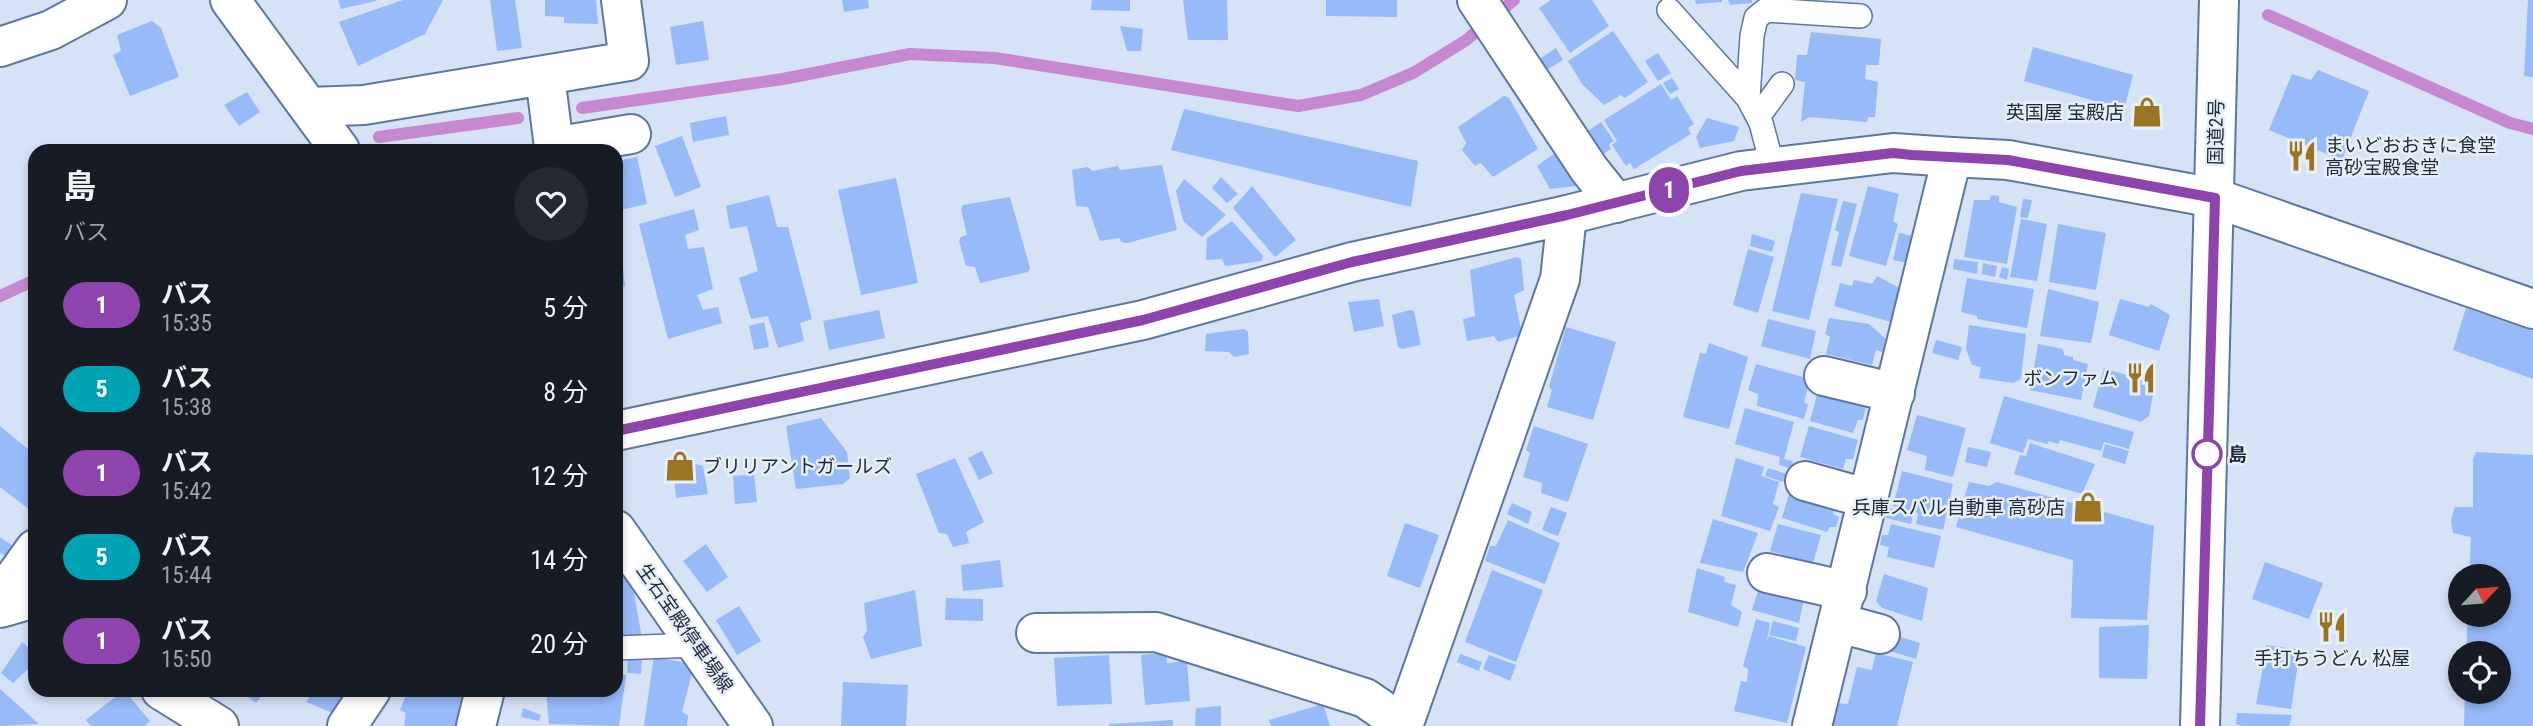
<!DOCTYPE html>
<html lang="ja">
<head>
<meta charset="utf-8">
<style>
  body { margin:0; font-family:"Roboto Condensed","Noto Sans JP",sans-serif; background:#242831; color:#f1f3f6; height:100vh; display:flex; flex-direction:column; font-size:26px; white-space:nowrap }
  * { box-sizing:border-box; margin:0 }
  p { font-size:23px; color:#9ea1a6 }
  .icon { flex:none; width:38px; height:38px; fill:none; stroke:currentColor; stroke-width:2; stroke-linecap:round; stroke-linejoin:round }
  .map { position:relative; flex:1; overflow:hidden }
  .sheet { position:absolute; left:28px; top:144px; width:595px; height:553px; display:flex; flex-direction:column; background:#171b24; border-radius:21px; box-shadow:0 4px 10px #0003 }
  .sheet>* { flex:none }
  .badge { padding:0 14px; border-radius:23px; font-size:24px; line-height:46px }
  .needle { width:46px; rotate:64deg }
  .tools { position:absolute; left:2448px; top:564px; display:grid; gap:14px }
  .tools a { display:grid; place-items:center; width:63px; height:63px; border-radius:50%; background:#171b24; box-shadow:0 4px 10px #0003; font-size:35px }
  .map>.badge { position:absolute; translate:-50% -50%; box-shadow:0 0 0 4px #fff }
  .round { display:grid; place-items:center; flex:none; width:74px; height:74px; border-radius:37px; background:#242831 }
  .headline { display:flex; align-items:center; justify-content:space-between; height:119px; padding:0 35px }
  h1 { font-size:33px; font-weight:700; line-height:52px }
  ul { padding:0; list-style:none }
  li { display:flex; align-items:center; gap:21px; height:84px; padding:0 35px }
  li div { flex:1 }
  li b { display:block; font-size:26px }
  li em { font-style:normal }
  li .badge { min-width:77px; font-weight:700; text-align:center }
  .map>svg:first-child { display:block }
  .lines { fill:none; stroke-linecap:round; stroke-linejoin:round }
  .stream { stroke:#c688cf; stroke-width:12 }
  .building { fill:#97baf8 }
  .service-casing { stroke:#5d76a3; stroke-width:26 }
  .minor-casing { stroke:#5d76a3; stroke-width:42 }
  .tertiary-casing { stroke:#5d76a3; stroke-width:42 }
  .secondary-casing { stroke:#5d76a3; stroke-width:42 }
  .trunk-casing { stroke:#5d76a3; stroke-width:42 }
  .service { stroke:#fff; stroke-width:23 }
  .minor { stroke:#fff; stroke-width:38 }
  .tertiary { stroke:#fff; stroke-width:38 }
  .secondary { stroke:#fff; stroke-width:38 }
  .trunk { stroke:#fff; stroke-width:38 }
  .line-casing { stroke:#fff; stroke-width:16 }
  .line { stroke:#8e44ad; stroke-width:10 }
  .stop-dot { fill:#fff; stroke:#8e44ad; stroke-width:3.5 }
  .labels { text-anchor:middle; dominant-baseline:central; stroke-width:5; stroke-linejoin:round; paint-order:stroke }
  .poi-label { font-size:19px; fill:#1e293c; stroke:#e9eff9; text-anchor:end }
  .street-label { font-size:19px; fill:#1e293c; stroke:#e9eff9 }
  .stop-label { font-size:19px; font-weight:bold; fill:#1e293c; stroke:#e9eff9; text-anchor:start }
</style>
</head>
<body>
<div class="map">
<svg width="2533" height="726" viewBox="0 0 2533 726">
  <rect width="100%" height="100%" fill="#d6e2f6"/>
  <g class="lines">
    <path class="stream" d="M2268,15L2510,123L2533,129
      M582,108L783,79L910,54L995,58L1298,106L1361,95L1413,73L1465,41L1514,0
      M379,137L518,118
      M0,296L35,280"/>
  </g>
  <path class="building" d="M338,0H376V1L341,9Z
    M403,0H443L425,34L358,66L339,22Z
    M490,0H515L522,48L497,51Z
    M545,0H596L598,24L564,23V17L545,16Z
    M842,0H868L869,8L844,12Z
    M1092,0H1130V11L1091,10Z
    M1183,0H1227L1228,40H1188Z
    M1326,0H1397V17L1326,16Z
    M1551,0H1592L1609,26L1570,53L1539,8Z
    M1695,0H1722V2L1696,4Z
    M1728,0H1752V3L1730,5Z
    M2528,0H2533V77L2524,76Z
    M152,21L161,28L179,77L130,96L113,55L121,51L117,35Z
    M703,21L709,60L676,65L670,27Z
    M1120,26L1143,29L1141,51H1127Z
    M1613,31L1648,82L1625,98L1621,95L1604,105L1582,84L1568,61Z
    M1811,32L1881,39L1879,65H1866L1865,79L1878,82L1875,117H1868L1867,122L1809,117L1801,122L1805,82L1795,80L1797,55H1807Z
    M2033,47L2133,75L2124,109L2024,81Z
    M1556,48L1563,60L1543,72L1535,62Z
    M1658,53L1671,73L1658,81L1645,61Z
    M2318,70L2369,91L2342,160L2269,130L2292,74L2311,80Z
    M1672,78L1679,89L1670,94L1663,83Z
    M1661,84L1671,100L1677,96L1694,124L1688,128L1691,134L1634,169L1630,163L1626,166L1612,145L1617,141L1604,120Z
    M247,92L260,112L239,126L224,105Z
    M1504,96L1509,98L1538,149L1493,177L1481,163L1475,166L1462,150L1466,143L1458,127Z
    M1184,109L1418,161L1411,207L1171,150Z
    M726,116L729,135L693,142L690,123Z
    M1707,118L1739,127L1734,141L1700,148L1696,137Z
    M1601,122L1614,141L1609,144L1611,149L1597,158L1582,135Z
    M682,136L701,187L675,197L655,146Z
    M1562,148L1580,173L1576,186L1550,189L1537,166Z
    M637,157L647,204L616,211V161Z
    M1162,165L1177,230L1127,243L1121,242L1120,238L1100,241L1088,207L1076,206L1072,170L1088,167L1092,171L1118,166L1120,170Z
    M1221,177L1238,194L1227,203L1212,188Z
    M896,178L918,283L861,295L838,190Z
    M1184,179L1226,215L1202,237L1183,221L1176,191Z
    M1252,186L1296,240L1275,257L1233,208Z
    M1868,186L1899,194L1893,221L1898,224L1886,266L1849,256Z
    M1801,193L1838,199L1809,320L1772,311Z
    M769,195L777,227H788L812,319L800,323L804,341L778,348L768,316L751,319L739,278L758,271L747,226L730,229L726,206Z
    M1991,195L1999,196V202L2017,207L2007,264L1964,257L1974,200H1990Z
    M1010,197L1030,268L1028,272L980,283L975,267L966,266L959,241L961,237L967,235L961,209L963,205Z
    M2023,199L2032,200L2028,218L2020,217Z
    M1843,201L1857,204L1841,267L1831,265L1839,232L1835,230Z
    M694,209L699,230L685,235L688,249L704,247L713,289L697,295L703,310L718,307L722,323L668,339L639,224Z
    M2021,219L2047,224L2037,281L2010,277Z
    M1232,221L1263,256L1262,261L1225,266L1222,259L1206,260L1207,238Z
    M2058,224L2106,233L2096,290L2049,282Z
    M1899,233L1914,236L1908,263L1893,260Z
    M1752,234L1775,241L1772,252L1750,246Z
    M1748,249L1774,257L1758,313L1733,305Z
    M1517,257L1521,259L1524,290L1514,295L1522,335L1498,342L1494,336L1467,341L1463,319L1475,316L1470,270Z
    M1954,259L1978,262L1977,274L1953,269Z
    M1983,263L1997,266L1995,277L1982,274Z
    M2002,267L2009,269L2007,280L1999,277Z
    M623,268L625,286L618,289L616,270Z
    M1877,276L1900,288L1891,322L1834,306L1840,283L1852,286L1854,280L1872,284Z
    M1967,278L2034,289L2027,328L1977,319V316L1961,312Z
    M2048,289L2099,302L2091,343L2040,336Z
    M1379,299L1384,326L1354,332L1348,302Z
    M2120,299L2149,307L2151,304L2170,315L2159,351L2109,335Z
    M2466,308L2533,331V379L2453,350Z
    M879,310L885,338L829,350L823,321Z
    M1410,310L1414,311L1420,341V345L1402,349L1398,347L1392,315Z
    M1829,318L1869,324L1886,339L1883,352L1876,350L1872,365L1826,354L1830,337L1825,334Z
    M1768,319L1816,331L1810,359L1761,346Z
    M764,322L769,347L754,350L749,326Z
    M1969,325L2026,334L2021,379L2013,383L1979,378L1981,367L1972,365L1966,349Z
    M1566,327L1616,342L1593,420L1547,407L1552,390L1549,387Z
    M1244,329L1248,332L1249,354L1234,357L1229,352L1205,351L1206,334Z
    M1936,340L1962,347L1958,360L1932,353Z
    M1709,343L1748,357L1729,429L1683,417L1700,353L1706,354Z
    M2038,344L2063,349L2064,355L2073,357V360L2088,364L2081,400L2030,390Z
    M1756,364L1810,379L1804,402L1808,405L1804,419L1757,406L1758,394L1748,390Z
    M2104,368L2155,384L2149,416L2141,422L2093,407Z
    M1819,387L1868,399L1863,420H1858L1853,433L1810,421Z
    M2004,396L2134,432L2129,449L2104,442L2101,451L2060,440L2058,444L2049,441L2047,444L2028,439L2023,453L1990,443Z
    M1745,408L1794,422L1784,459L1793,461L1792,469L1779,465L1780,457L1735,444Z
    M1917,415L1966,428L1953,477L1925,470L1927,456L1907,450Z
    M821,418L847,452L850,478L843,484L796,489L786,426Z
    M0,426L35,455V514L0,487Z
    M1534,426L1588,444L1568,502L1541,493L1542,483L1523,477L1530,453L1526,450Z
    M1809,426L1858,440L1853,459H1846L1843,469L1800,457Z
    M2030,443L2095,464L2082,494L2014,474L2020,455L2026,456Z
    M2105,444L2129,451L2125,464L2102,457Z
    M1968,447L1991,452L1987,467L1965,462Z
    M982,451L993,473L979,480L968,458Z
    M2476,452L2533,455V726H2464L2465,691H2499V653H2466L2468,614H2499V576H2469L2471,537L2453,533L2451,520L2455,507H2473V459Z
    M955,458L984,522L966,532L969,543L953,547L947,534L939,533L916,474Z
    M1736,458L1764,467L1761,476L1779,482L1773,504L1779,507L1770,531L1721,516Z
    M681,460L703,466L708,494L676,498L673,469Z
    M1768,468L1787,474L1783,482L1765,476Z
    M1902,471L1953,484L1943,530L1916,524L1918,513L1893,506Z
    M754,474L757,502L735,504L733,476Z
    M1969,482L1989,486L1997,482L2154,526L2147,620L2071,618L2073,560L1956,527Z
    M1791,487L1837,500L1833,514L1839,517L1836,527H1830L1827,532L1782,518Z
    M1512,503L1532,512L1528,524L1507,514Z
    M1551,507L1567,513L1558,536L1542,530Z
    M1889,508L1913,514L1911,524L1886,518Z
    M1713,519L1758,533L1743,572L1700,563Z
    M1508,520L1560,543L1545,584L1485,561L1490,546H1496Z
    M1405,523L1439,535L1420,588L1387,576Z
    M1778,524L1821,535L1813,563L1770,551Z
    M1891,524L1941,536L1934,568L1887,557L1889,547L1880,545L1882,535H1888Z
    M0,537L13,546L7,557L0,553Z
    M706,544L728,577L707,592L683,561Z
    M1000,560L1003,587L963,591L961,565Z
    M2265,562L2323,583L2309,619L2252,599Z
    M1697,568L1725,577L1724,582L1736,585L1731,605L1742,612L1738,627L1688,612Z
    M630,569L642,639L616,640V571Z
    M1492,570L1543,590L1516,662L1465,642Z
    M1884,574L1928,588L1922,621L1882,608L1876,601Z
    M1759,587L1805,593L1799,623L1752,610Z
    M915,590L922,646L871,659L863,637L867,631L864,603Z
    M946,598L983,599V621L945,620Z
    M739,606L761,641L737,655L716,620Z
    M1756,619L1770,623L1768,635L1765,634L1768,635L1767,642L1769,636L1806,647L1787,723L1734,711L1741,681L1747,682L1748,669L1743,666Z
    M1773,621L1799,628L1796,641L1769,635Z
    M2149,625L2147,679L2099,678V627Z
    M1891,634L1920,643L1916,659L1886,650Z
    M35,638V673L28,669L13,683L1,673L22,642L28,647Z
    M2267,645L2300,650L2291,709L2256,704Z
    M616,653H623L622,675H626L619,726L549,724L546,690H616Z
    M1166,653L1167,663L1187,661L1190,701L1145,705L1141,655Z
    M1876,653L1913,662L1897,726H1831L1836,703L1848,704L1857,667L1872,670Z
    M1460,654L1482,662L1479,671L1457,662Z
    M1109,655L1112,704L1057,706L1054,658Z
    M1489,655L1516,665L1510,681L1483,669Z
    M642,656L641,674L627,673L628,657Z
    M654,656L694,665L682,712L688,715L687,726H644Z
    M843,682L908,685L906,726H841Z
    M0,689L39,724L0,726Z
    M124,690L150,721L145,726H91L86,720Z
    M239,690H267L256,703Z
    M314,690H351L335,714L306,702Z
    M408,690L468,692L459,726H404L406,713L400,710Z
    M1323,704L1330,726H1271L1269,720Z
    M1221,706V726H1195L1196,708Z
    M523,708L541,715L539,721L521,717Z
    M2237,713L2292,715L2289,726H2242L2236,724Z
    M1173,720V726H1109V724Z"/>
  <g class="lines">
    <g class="service-casing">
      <path id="service" d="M1669,10L1748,98L1761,123L1773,168
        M1748,98L1752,36L1756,18L1766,10L1860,16
        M1758,117L1782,84
        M616,648L697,645"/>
    </g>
    <g class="minor-casing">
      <path id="minor" d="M1477,0L1589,169L1616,203
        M0,47L51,30L107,0
        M545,76L554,147L631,134
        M309,107L364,105L629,61L621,0
        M2215,198L2533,309
        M1824,376L1895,393
        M1805,481L1869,499
        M1767,573L1847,591
        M7,606L15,577L35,549
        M1839,623L1880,634
        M1036,633L1156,632L1365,698L1404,725
        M161,690L219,726
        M347,726L371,690
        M476,726L485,690
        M1403,726L1560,279L1567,215
        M1812,726L1952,157"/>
    </g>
    <g class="tertiary-casing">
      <path id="tertiary" d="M616,431L1143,320L1352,262L1567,215L1741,171L1893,153L1952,157L2008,160L2215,198
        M0,608L35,598"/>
    </g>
    <g class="secondary-casing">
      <path id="secondary" d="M230,0L340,150
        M616,530L753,726"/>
    </g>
    <g class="trunk-casing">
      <path id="trunk" d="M2200,726L2219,0"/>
    </g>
    <use href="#service" class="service"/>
    <use href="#minor" class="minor"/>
    <use href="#tertiary" class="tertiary"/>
    <use href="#secondary" class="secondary"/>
    <use href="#trunk" class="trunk"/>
  </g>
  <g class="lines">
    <g class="line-casing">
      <path id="line" d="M616,431L1143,320L1352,262L1567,215L1741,171L1893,153L1912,155L2008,160L2215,198L2200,726"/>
    </g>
    <use href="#line" class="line"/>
  </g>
  <defs>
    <g id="shop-bare" transform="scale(2.415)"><path d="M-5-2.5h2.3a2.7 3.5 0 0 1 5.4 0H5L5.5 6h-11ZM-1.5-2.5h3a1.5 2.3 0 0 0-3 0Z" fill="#9b7421" stroke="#e9eff9" stroke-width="2.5" paint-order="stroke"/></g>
    <g id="restaurant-bare" transform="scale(2.415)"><path d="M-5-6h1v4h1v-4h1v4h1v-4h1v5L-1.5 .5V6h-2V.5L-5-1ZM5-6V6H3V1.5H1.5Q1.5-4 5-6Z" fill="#9b7421" stroke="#e9eff9" stroke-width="2.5" paint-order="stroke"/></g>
  </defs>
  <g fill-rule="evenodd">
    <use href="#shop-bare" x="2147" y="112"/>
    <use href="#restaurant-bare" x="2302" y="156"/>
    <use href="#restaurant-bare" x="2141" y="378"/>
    <use href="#shop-bare" x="680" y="466"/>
    <use href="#shop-bare" x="2088" y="507"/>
    <use href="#restaurant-bare" x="2332" y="627"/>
  </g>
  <circle class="stop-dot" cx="2207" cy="454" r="14"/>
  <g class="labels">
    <g class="poi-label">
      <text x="2124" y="112">英国屋 宝殿店</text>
      <text x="2325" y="145" text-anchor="start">まいどおおきに食堂<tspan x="2325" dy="22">高砂宝殿食堂</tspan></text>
      <text x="2118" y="378">ボンファム</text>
      <text x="703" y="466" text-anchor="start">ブリリアントガールズ</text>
      <text x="2065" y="507">兵庫スバル自動車 高砂店</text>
      <text x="2332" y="658" text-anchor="middle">手打ちうどん 松屋</text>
    </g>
    <g class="street-label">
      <text transform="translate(2216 132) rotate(-89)">国道2号</text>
      <text transform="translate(685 628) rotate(55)">生石宝殿停車場線</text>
    </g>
    <g class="stop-label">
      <text x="2228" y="454">島</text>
    </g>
  </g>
</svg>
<div class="tools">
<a><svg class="needle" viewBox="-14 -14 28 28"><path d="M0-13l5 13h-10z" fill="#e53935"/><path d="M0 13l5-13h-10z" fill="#9ea1a6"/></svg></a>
<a><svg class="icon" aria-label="locate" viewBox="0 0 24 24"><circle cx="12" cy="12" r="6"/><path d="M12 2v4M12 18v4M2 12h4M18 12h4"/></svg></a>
</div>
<b class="badge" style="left:1669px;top:190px;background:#8e44ad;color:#fff">1</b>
<section class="sheet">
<div class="headline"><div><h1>島</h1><p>バス</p></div><a class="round"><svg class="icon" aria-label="heart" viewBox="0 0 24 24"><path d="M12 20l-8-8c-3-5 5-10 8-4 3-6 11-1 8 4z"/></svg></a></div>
<ul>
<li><span class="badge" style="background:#8e44ad;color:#fff">1</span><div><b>バス</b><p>15:35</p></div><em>5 分</em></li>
<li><span class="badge" style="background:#00a3b4;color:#fff">5</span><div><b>バス</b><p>15:38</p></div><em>8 分</em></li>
<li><span class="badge" style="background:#8e44ad;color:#fff">1</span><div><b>バス</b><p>15:42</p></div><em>12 分</em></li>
<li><span class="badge" style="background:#00a3b4;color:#fff">5</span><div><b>バス</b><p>15:44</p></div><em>14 分</em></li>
<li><span class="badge" style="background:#8e44ad;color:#fff">1</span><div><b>バス</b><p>15:50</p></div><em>20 分</em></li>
</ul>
</section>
</div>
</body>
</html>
